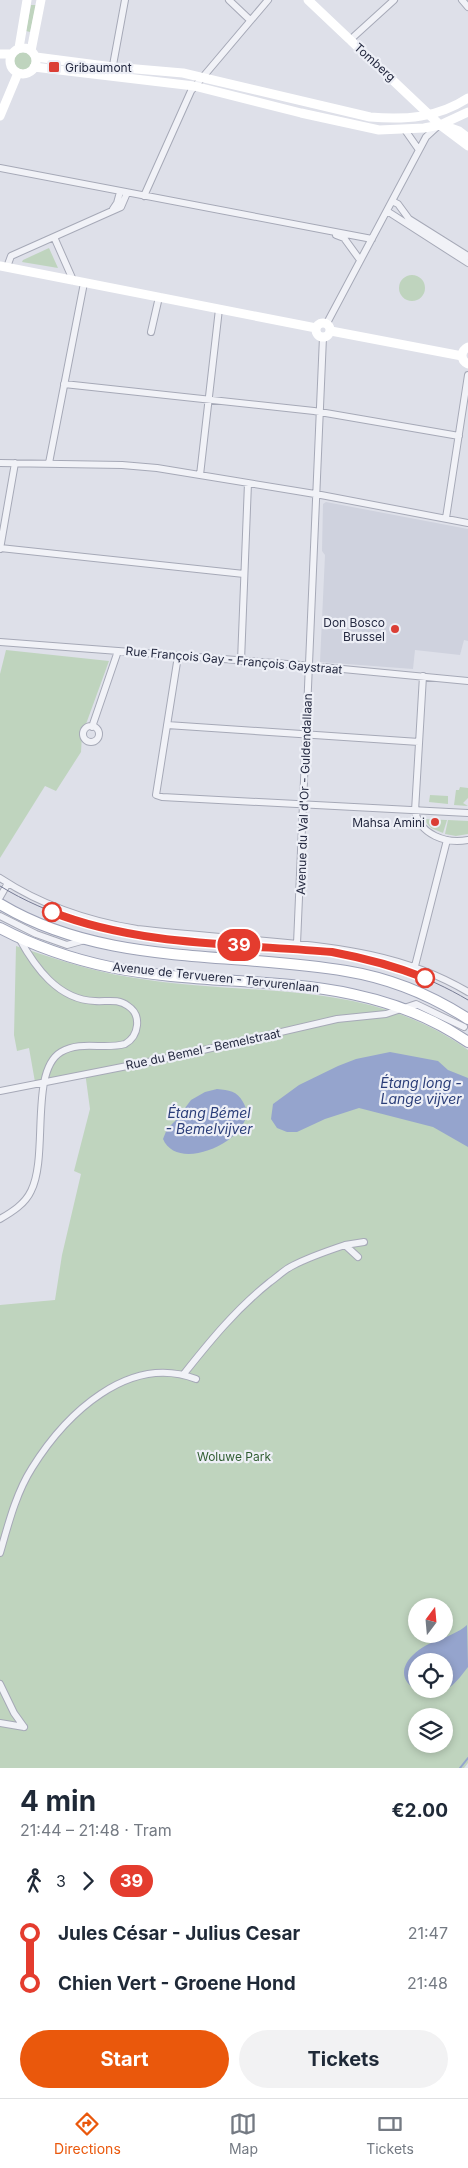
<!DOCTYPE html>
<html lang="en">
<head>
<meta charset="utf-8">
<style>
  body { margin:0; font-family:Inter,sans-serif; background:#f2f2f3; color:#1f2937; height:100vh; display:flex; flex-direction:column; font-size:19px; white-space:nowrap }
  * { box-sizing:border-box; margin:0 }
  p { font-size:16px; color:#747a83 }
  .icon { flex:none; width:28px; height:28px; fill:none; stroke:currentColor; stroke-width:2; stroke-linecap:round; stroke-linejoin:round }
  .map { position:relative; height:1768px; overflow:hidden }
  .panel { display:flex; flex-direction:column; background:#fff; flex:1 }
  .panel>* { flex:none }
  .badge { padding:0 10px; border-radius:16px; font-size:18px; line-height:32px }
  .needle { width:32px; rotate:16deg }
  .controls { position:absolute; left:408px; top:1598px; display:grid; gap:10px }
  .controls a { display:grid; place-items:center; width:45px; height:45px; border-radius:50%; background:#fff; box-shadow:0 2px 8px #0003; font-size:25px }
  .map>.badge { position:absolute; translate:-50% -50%; box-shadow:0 0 0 2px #fff }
  .legs { display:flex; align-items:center; gap:8px; height:55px; padding:0 20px; font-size:16px }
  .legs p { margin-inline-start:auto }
  .headline { display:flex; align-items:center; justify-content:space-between; height:85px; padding:0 20px }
  h1 { font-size:28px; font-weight:700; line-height:38px }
  .action { display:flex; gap:10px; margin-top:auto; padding:10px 20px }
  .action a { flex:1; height:58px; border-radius:30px; background:#ea580c; color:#fff; font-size:20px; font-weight:700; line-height:58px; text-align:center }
  .action a+a { background:#f2f2f3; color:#1f2937 }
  ul { padding:0 20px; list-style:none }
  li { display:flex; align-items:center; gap:18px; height:50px; font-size:19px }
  li i { display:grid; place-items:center; width:8px; height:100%; margin:0 6px; background:currentColor }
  li i::after { content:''; width:12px; height:12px; margin:-6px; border:4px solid; border-radius:50%; background:#fff }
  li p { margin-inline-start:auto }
  li:first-child i { background:linear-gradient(#0000 50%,currentColor 0) }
  li:last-child i { background:linear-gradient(currentColor 50%,#0000 0) }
  .dock { display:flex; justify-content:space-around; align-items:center; height:70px; border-top:1px solid #e0e1e3; background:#fff; font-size:14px; color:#747a83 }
  .dock a { display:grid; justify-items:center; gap:2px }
  .dock .current { color:#ea580c }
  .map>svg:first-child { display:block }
  .built { fill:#cfd2de }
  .green { fill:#bfd4be; fill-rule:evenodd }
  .water { fill:#95a4cd; fill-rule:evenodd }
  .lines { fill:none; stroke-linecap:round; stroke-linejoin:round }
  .stream { stroke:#95a4cd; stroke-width:2 }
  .street-casing { stroke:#a6a9b7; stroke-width:8 }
  .primary-casing { stroke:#9ca1b6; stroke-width:12 }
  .street { stroke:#f1f2f7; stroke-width:6 }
  .secondary { stroke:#fff; stroke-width:9 }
  .primary { stroke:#fff; stroke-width:10 }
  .tram { stroke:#767b94; stroke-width:1 }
  .line-1-casing { stroke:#fff; stroke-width:11 }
  .line-1 { stroke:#e43c2e; stroke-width:8 }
  .poi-dot { fill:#db3e35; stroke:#edeff6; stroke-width:2 }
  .stop-1-dot { fill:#fff; stroke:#e43c2e; stroke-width:2.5 }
  .labels { text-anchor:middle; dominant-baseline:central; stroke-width:4.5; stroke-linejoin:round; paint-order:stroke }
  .street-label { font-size:12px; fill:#252a41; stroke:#edeff6 }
  .poi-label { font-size:12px; fill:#252a41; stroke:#edeff6; text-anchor:end }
  .park-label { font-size:12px; fill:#315e32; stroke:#edeff6 }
  .water-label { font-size:14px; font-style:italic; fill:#2b3e79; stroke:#edeff6 }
</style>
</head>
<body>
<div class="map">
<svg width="468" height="1768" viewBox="0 0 468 1768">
  <rect width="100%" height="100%" fill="#dee0e9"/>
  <path class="built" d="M326,502L468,529V641L464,640L460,655L415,650L413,669L320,662L325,555L322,551L323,504Z"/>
  <path class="green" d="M31,5H36L30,32L26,31Z
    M14 61a9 9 0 1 1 18 0a9 9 0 1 1-18 0Z
    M49,248L58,268L22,262L23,260Z
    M399 288a13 13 0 1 1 26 0a13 13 0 1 1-26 0Z
    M6,650L109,661L82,735L81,752L56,791L45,786L0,858V674Z
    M460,787L468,788V798L463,803L468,806L454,805L456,790H459Z
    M430,795L448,796V804L429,802Z
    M423,819L447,820L443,833L431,828Z
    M448,820L468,821V834L456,836L445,834Z
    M16,946C53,958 90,971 129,977C245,998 366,976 468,1050V1763L464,1768H0V1305L55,1300L62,1255L81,1174L74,1171L90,1109L85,1072L35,1082L29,1048L17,1051L14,1035ZM416,1606H444V1634H416ZM416,1661H444V1689H416ZM416,1716H444V1744H416Z"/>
  <path class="water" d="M390,1052L438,1061L448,1070L468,1078V1147L433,1127L359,1108L325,1119L297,1132H287L277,1128L271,1119L273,1104L299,1085L338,1066L356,1059Z
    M217,1089C229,1090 237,1091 243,1102C264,1134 179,1177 163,1139L167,1129L176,1120L191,1100L205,1092Z
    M467,1625L468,1667C463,1673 457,1682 450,1687C423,1704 387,1680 413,1655C429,1639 451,1639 467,1625ZM416,1661H444V1689H416Z"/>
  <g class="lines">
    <path class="stream" d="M460,1768L468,1758"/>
    <g class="street-casing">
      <path id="street" d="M229,0L250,20
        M462,0L468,7
        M350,40L394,0
        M111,76L125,0
        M405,130L419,150
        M0,168L372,239
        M144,196L191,91L268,0
        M392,201L398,204L409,219L468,256
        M113,209L117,203L120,192
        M387,211L468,263
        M336,235L344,238L360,260
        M54,237L73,280
        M7,267L11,256L121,207L127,193
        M327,323L426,137L439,125
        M151,332L159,297
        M64,384L314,411L459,436
        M0,463L122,465L157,468L321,495L468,523
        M49,463L84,283
        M200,475L219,309
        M446,518L468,375
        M0,548L244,574
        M0,549L15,463
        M0,642L301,665L468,681
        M178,656L156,795L162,797L468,813
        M241,661L248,483
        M423,676L415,811C420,835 446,844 468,840
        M167,725L419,742
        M83 734a8 8 0 1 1 16 0a8 8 0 1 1-16 0Z
        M92,727L118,651
        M0,878C41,905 88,921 137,929C180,934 223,937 266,941C337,947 406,955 468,992
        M0,897L8,883
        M0,916L36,934L67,945L85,940
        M297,944L323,337
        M415,966L447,840
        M0,1091L173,1057L337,1019L386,1014L416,1004L464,1027
        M0,1219C12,1212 25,1204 31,1191C49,1156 29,1071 61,1052C81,1040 104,1050 125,1044C139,1036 142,1015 128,1006C118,998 106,1002 95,1001C58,1000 35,967 19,938
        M345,1245L364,1242
        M183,1375C210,1341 236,1309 270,1282C277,1277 284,1270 292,1266C309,1257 327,1251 345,1245L358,1257
        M0,1553C8,1525 16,1493 32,1468C65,1415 128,1353 196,1379
        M0,1684L14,1713L24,1727
        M0,1723L24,1727"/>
    </g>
    <g class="primary-casing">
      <path id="primary" d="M0,904C105,967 229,951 346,971C389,978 431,995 468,1019
        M0,928C34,946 72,959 110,967C233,992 358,966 468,1042"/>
    </g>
    <use href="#street" class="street"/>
    <path class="secondary" d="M308,0L440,125L468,146
      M10 61a13 13 0 1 1 26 0a13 13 0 1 1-26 0Z
      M19,48L27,0
      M31,51L41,0
      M0,54H11
      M36,57L113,67L183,73L370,117C405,120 438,118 468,98
      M34,67L194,86L301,113L379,130L424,128L440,125L468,112
      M0,116L18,73
      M448,127L459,131L468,138
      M0,266L316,328
      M316 330a7 7 0 1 1 14 0a7 7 0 1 1-14 0Z
      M331,331L462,356
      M468,347C460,351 460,360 468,364"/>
    <use href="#primary" class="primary"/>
    <path class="tram" d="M0,886C99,947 220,941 331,952C380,960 426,975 468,1000"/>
  </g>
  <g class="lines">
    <g class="line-1-casing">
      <path id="line-1" d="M52,912C138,946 240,944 332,952C364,958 395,966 425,978"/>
    </g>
    <use href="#line-1" class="line-1"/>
  </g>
  <g class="poi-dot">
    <rect x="48" y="61" width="12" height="12" rx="2.5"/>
    <circle cx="395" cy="629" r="5"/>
    <circle cx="435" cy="822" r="5"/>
  </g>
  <g class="stop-1-dot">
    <circle cx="52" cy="912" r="9"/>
    <circle cx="425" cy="978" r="9"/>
  </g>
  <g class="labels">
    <g class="street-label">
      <text transform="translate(375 62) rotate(42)">Tomberg</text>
      <text transform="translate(234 660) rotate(5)">Rue François Gay - François Gaystraat</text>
      <text transform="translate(304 794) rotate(-88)">Avenue du Val d'Or - Guldendallaan</text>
      <text transform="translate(216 977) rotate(6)">Avenue de Tervueren - Tervurenlaan</text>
      <text transform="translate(203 1049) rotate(-12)">Rue du Bemel - Bemelstraat</text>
    </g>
    <g class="poi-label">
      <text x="65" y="67" text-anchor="start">Gribaumont</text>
      <text x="385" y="622">Don Bosco<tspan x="385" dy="14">Brussel</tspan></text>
      <text x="425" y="822">Mahsa Amini</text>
    </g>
    <g class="park-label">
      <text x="234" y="1456">Woluwe Park</text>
    </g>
    <g class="water-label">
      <text x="421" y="1082">Étang long -<tspan x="421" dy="16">Lange vijver</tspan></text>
      <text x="209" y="1112">Étang Bémel<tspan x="209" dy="16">- Bemelvijver</tspan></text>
    </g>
  </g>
</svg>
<div class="controls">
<a><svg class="needle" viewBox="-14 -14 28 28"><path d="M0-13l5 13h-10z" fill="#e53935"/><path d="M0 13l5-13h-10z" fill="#747a83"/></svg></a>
<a><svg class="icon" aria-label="locate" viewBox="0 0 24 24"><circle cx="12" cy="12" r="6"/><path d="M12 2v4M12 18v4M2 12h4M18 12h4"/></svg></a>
<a><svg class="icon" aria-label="layers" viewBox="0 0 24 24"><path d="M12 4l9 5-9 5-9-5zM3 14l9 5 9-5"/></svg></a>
</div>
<b class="badge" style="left:239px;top:945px;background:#e43c2e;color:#fff">39</b>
</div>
<section class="panel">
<div class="headline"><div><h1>4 min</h1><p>21:44 – 21:48 · Tram</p></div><b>€2.00</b></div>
<div class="legs"><svg class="icon" aria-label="walk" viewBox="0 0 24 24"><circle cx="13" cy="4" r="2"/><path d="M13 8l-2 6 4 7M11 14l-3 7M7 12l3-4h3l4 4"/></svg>3<svg class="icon" aria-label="forward" viewBox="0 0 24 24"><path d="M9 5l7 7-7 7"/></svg><b class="badge" style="background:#e43c2e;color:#fff">39</b></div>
<ul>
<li><i style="color:#e43c2e"></i><b>Jules César - Julius Cesar</b><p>21:47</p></li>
<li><i style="color:#e43c2e"></i><b>Chien Vert - Groene Hond</b><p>21:48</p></li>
</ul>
<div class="action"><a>Start</a><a>Tickets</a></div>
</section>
<nav class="dock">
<a class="current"><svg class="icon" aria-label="directions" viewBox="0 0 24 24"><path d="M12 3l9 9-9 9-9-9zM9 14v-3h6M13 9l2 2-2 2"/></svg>Directions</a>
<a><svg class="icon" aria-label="map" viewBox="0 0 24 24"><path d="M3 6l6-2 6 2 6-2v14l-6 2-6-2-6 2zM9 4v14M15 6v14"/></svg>Map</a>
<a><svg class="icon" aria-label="tickets" viewBox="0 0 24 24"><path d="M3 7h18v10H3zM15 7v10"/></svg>Tickets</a>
</nav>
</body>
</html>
